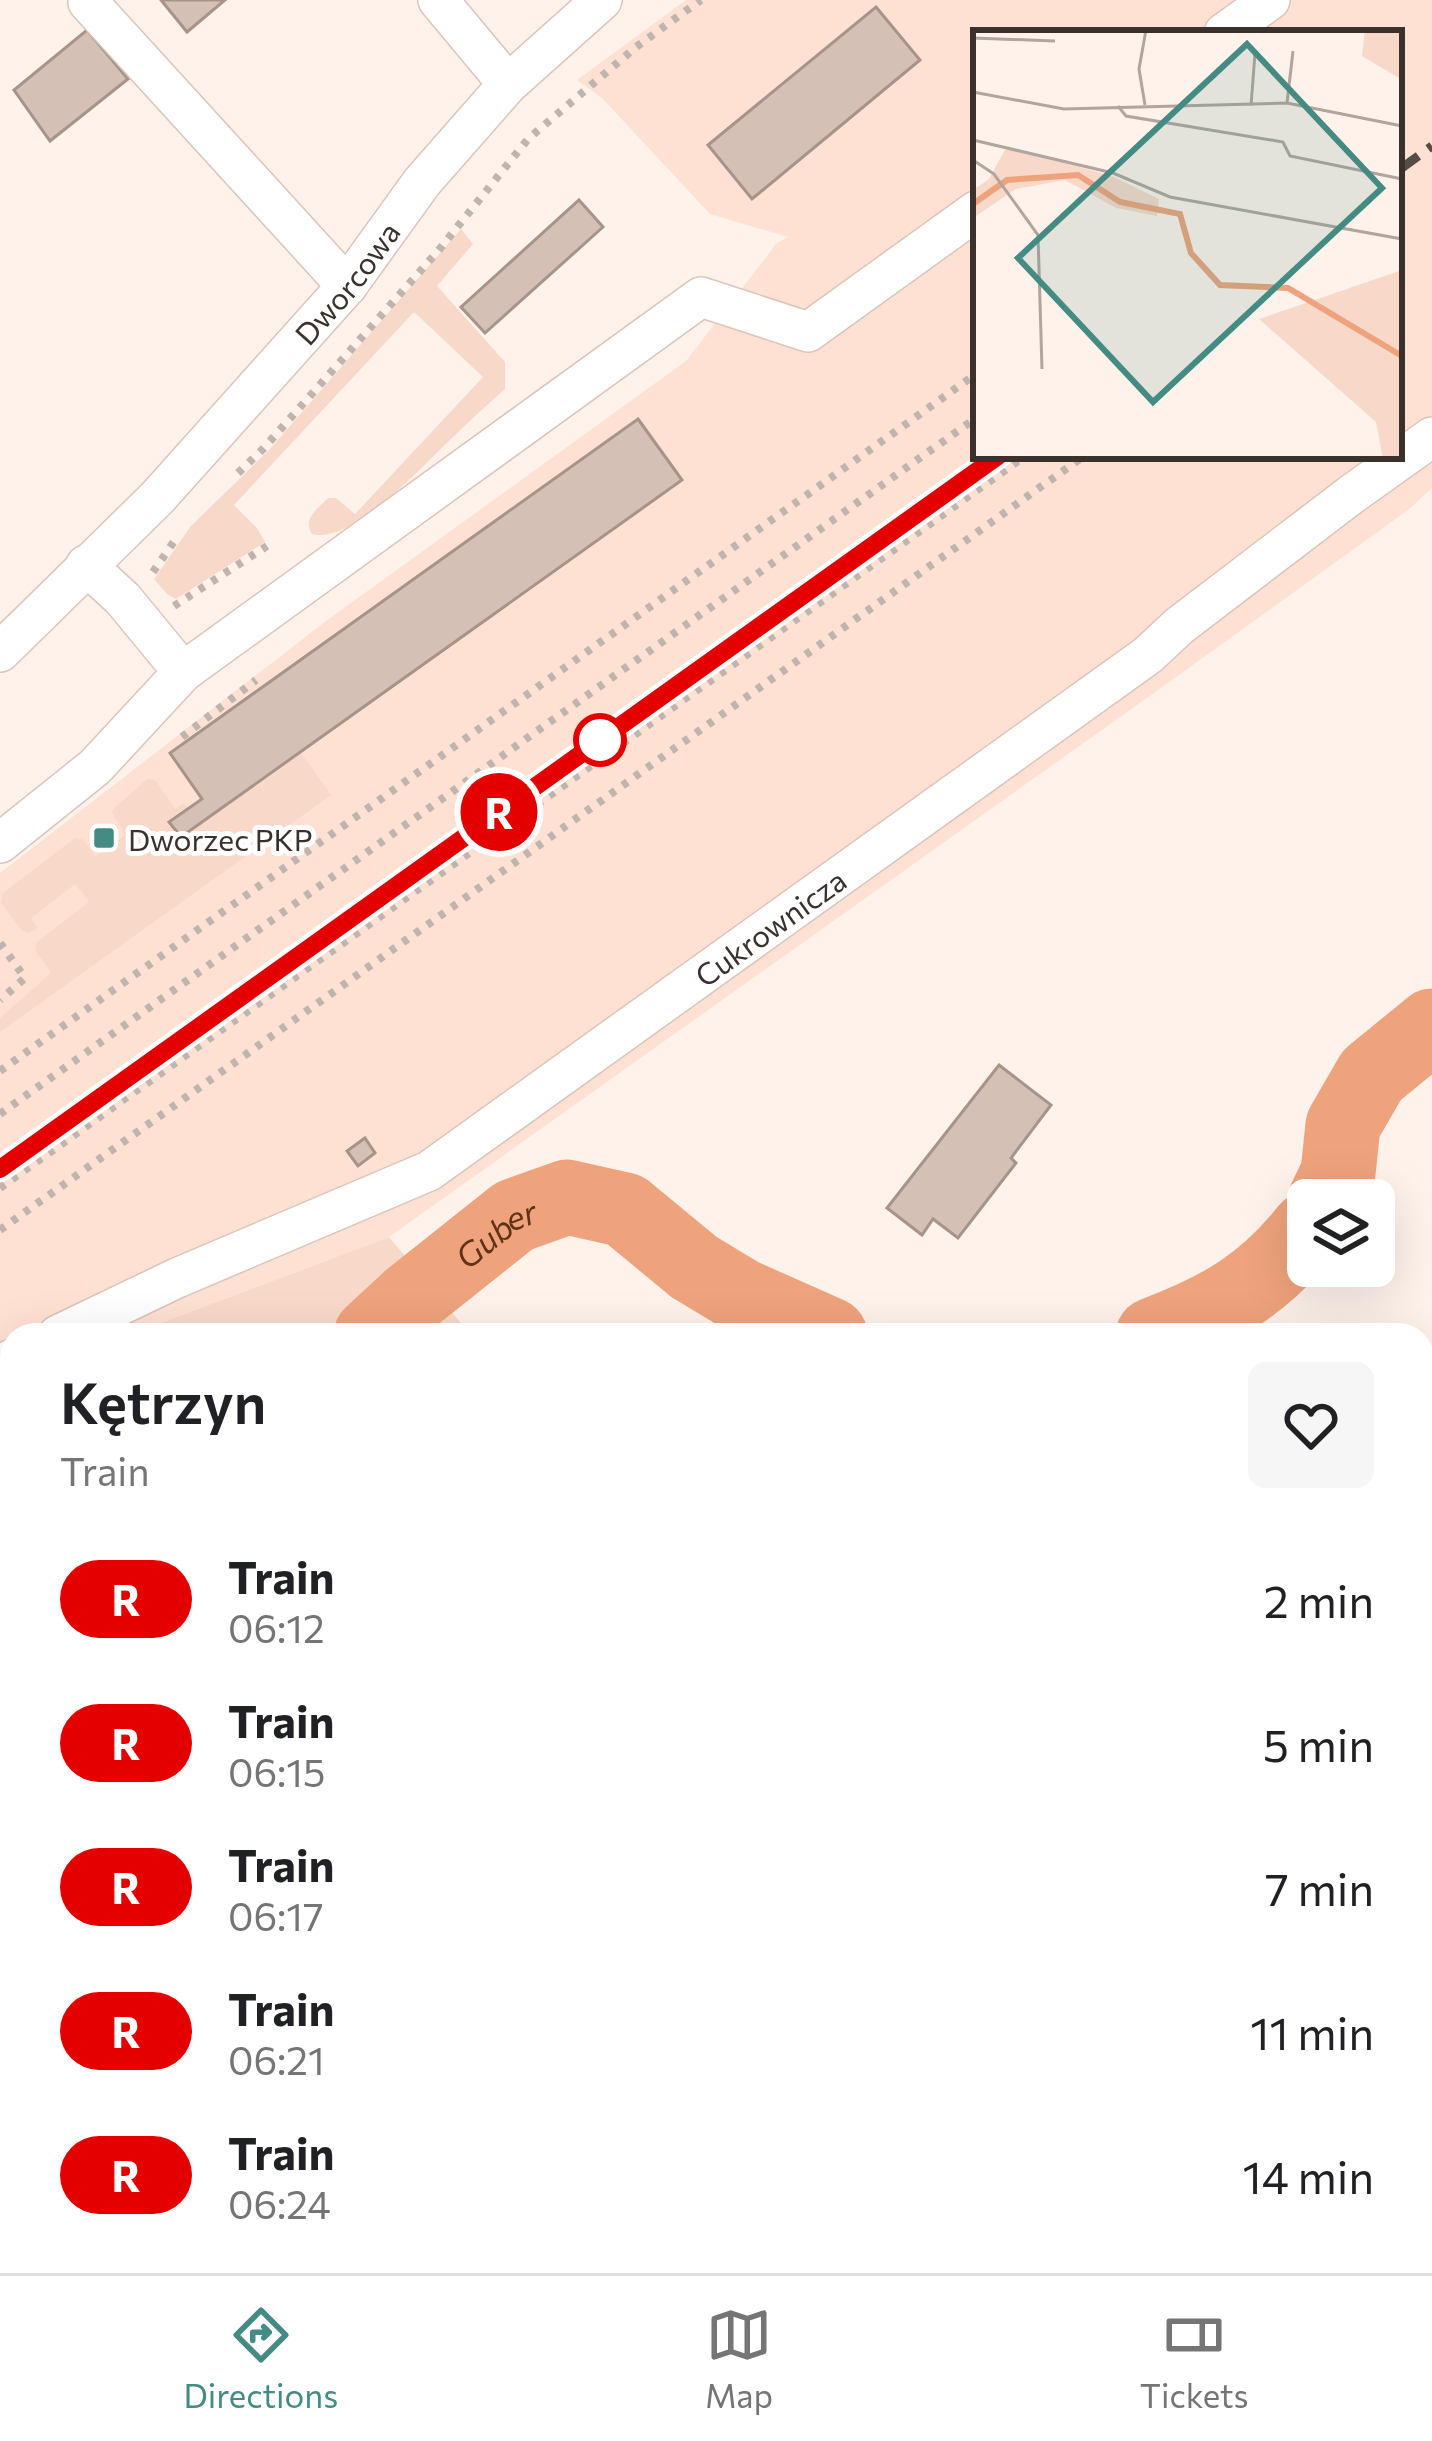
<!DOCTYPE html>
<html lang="en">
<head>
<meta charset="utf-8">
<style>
  body { margin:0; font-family:Commissioner,sans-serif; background:#f6f6f6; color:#202124; height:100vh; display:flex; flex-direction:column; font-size:45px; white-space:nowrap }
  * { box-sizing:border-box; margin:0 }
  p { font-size:39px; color:#757577 }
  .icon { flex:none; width:66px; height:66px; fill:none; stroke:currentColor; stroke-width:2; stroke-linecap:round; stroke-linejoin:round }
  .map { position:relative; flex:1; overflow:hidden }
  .sheet { position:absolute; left:0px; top:1323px; width:1434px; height:951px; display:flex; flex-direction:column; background:#fff; border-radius:36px 36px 0 0; box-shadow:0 12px 48px #0002 }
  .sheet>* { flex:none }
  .badge { padding:0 24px; border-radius:39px; font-size:42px; line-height:78px }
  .buttons { position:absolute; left:1287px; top:1179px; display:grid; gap:24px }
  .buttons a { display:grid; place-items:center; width:108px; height:108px; border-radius:18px; background:#fff; box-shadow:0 12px 48px #0002; font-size:60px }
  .map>.badge { position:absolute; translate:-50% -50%; box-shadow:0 0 0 6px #fff }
  .round { display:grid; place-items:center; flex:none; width:126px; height:126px; border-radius:18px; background:#f6f6f6 }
  .headline { display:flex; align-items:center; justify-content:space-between; height:204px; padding:0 60px }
  h1 { font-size:57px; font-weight:600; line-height:90px }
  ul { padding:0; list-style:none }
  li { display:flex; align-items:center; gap:36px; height:144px; padding:0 60px }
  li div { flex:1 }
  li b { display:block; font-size:45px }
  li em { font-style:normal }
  li .badge { min-width:132px; font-weight:700; text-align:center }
  .tabs { display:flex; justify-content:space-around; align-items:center; height:168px; border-top:3px solid #e0e0e0; background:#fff; font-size:33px; color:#757577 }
  .tabs a { display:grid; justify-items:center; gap:6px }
  .tabs .current { color:#448b84 }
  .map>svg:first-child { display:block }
  .built { fill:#fee1d2; fill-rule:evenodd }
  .green { fill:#f8d9c9 }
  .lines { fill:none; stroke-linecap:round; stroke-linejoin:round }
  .river { stroke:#eea37c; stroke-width:75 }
  .building { fill:#d5c0b5; stroke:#a79389; stroke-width:3 }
  .minor-casing { stroke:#dbc5bb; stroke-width:42 }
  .path { stroke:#c0b4ae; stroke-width:8; stroke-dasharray:6 9; stroke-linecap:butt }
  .minor { stroke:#fff; stroke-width:39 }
  .rail { stroke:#554b47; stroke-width:9; stroke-dasharray:24 12; stroke-linecap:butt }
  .line-casing { stroke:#fff; stroke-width:27 }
  .line { stroke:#e50000; stroke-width:18 }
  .stop-dot { fill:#fff; stroke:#e50000; stroke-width:6 }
  .poi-dot { fill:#448b84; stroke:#fff; stroke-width:4.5 }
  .labels { text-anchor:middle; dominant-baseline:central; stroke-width:10; stroke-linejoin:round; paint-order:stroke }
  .street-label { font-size:30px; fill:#3a312d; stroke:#fff }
  .poi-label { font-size:30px; fill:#3a312d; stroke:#fff; text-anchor:start }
  .water-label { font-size:33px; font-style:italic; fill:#623216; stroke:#fff }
  .inset-river { fill:none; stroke:#eea37c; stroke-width:6 }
  .inset-road { fill:none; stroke:#b0a59f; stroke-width:3 }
  .view { fill:#448b84; fill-opacity:0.15; stroke:#448b84; stroke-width:6 }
  .inset-edge { fill:none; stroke:#3a312d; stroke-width:6 }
</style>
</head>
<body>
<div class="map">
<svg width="1432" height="2273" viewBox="0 0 1432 2273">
  <rect width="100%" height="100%" fill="#fff2eb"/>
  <path class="built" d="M686,0H1432V488L1408,510L1161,688L389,1237L129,1335H12V1388L0,1396V873L326,621L686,361L777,243L788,237L710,214L602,98L577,80ZM976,33H1399V456H976Z"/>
  <path class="green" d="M461,229L473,244L437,286L505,362V389C486,406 467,423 449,441C422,466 352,545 312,534C302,518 318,509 328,498H336L355,514L483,377L414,312L234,505L257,528L265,542L176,599L167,594L154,579L191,526L270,449Z
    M301,753L331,795L0,1032V1018L51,973L35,950L37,942L89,902L75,884L31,918L38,928L29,933L22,931L1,903L3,893L75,838L82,839L96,856L125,835L111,811L147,779L155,780L175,809L184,803L188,809L215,814Z
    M389,1237L466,1329L458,1335H129Z
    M12,1388V1551L0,1557V1396Z"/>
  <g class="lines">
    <g class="river">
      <path d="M1325,1200L1338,1173L1343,1125L1372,1075L1432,1026"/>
      <path id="s1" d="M371,1335L411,1298L514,1216L567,1197L625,1210L694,1267L742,1296L830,1335"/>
      <path d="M1153,1335C1219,1310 1264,1285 1308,1229"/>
      <path d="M0,1502L12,1498"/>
    </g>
  </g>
  <path class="building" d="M161,0H225L187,32Z
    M876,7L920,60L752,199L708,145Z
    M87,30L128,79L50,141L14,90Z
    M579,200L603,227L485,333L461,307Z
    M638,419L682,480L181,837L169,822L202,799L170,753Z
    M999,1065L1051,1105L1011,1158L1016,1163L958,1238L933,1219L922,1235L887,1208Z
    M365,1138L375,1153L358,1166L347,1151Z
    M778,2262H1171L1159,2273H766Z"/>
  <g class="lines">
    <g class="minor-casing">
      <g id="minor">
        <path d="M438,0L508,84"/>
        <path d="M88,2L347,286"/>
        <path d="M1224,33L1270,0"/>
        <path d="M86,565L123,599L183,672"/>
        <path id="s2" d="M0,652L157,498L347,286L422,182L508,84L602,0"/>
        <path d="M0,843L95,767L183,672L701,297L808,332L976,211"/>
        <path id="s3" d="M58,1335L177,1278L429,1171L1148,655L1179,626L1352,494L1432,437"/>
        <path d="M0,1367L12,1359"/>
        <path d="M0,2070L12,2078"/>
        <path d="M237,2262L250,2273"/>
      </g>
    </g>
    <path class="path" d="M238,473L263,449L438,251L528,139L636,47L701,0
      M153,572L175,540
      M174,606L267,546
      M182,737L256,680
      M0,943L25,978L0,1000
      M0,1071L976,374
      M0,1114L976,418
      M0,1188L1025,456
      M0,1230L1084,456"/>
    <use href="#minor" class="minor"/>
    <path class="rail" d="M1399,170L1432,146
      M0,1169L998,456"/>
  </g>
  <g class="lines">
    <g class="line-casing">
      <path id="line" d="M0,1169L998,456"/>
    </g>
    <use href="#line" class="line"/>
  </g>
  <circle class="stop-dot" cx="600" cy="740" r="24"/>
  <rect class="poi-dot" x="92" y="826" width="24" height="24" rx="6"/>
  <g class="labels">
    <g class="street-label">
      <text stroke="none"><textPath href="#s2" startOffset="507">Dworcowa</textPath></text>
      <text stroke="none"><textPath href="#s3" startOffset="825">Cukrownicza</textPath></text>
    </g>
    <g class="poi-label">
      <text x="128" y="838">Dworzec PKP</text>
    </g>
    <g class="water-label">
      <text stroke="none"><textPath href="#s1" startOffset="162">Guber</textPath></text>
    </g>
  </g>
  <g transform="translate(973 30)">
    <rect width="429" height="429" fill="#fff2eb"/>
    <path d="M392,0H429V50L389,26ZM34,116L141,147L186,169L184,186L143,178L92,150L43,159L0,188V160L16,149ZM429,240V429H410L403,392L286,289Z" fill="#f8d9c9"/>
    <path class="inset-river" d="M0,174L34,150L105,145L147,172L207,184L218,223L247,255L315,258L429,326"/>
    <path class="inset-road" d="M0,8L82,11M0,62L91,79L314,73L429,96M314,73L320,21M172,75L166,39L173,0M145,76L153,86L310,112L317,126L429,149M278,76L282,23M0,110L140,143L197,167L429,209M0,130L21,144L65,205L69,339"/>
    <path class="view" d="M274,14L409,158L180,372L45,228Z"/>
    <rect width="429" height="429" class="inset-edge"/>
  </g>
</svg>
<div class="buttons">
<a><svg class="icon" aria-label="layers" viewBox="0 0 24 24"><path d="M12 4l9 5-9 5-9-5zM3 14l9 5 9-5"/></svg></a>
</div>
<b class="badge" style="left:499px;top:812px;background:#e50000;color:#fff">R</b>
<section class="sheet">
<div class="headline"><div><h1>Kętrzyn</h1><p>Train</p></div><a class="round"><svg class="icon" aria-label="heart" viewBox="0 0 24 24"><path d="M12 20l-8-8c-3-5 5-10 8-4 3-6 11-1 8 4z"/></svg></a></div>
<ul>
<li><span class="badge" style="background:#e50000;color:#fff">R</span><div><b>Train</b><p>06:12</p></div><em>2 min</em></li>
<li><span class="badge" style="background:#e50000;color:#fff">R</span><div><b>Train</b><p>06:15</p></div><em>5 min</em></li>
<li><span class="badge" style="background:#e50000;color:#fff">R</span><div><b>Train</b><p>06:17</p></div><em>7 min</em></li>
<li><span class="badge" style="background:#e50000;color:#fff">R</span><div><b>Train</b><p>06:21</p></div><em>11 min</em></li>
<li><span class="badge" style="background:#e50000;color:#fff">R</span><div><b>Train</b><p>06:24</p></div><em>14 min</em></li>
</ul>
</section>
</div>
<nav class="tabs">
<a class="current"><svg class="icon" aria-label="directions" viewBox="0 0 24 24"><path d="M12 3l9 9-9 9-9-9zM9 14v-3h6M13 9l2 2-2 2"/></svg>Directions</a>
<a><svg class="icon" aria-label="map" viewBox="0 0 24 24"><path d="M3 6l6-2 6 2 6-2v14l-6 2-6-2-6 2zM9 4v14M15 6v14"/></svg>Map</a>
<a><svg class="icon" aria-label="tickets" viewBox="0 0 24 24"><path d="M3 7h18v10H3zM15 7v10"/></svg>Tickets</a>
</nav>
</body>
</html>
